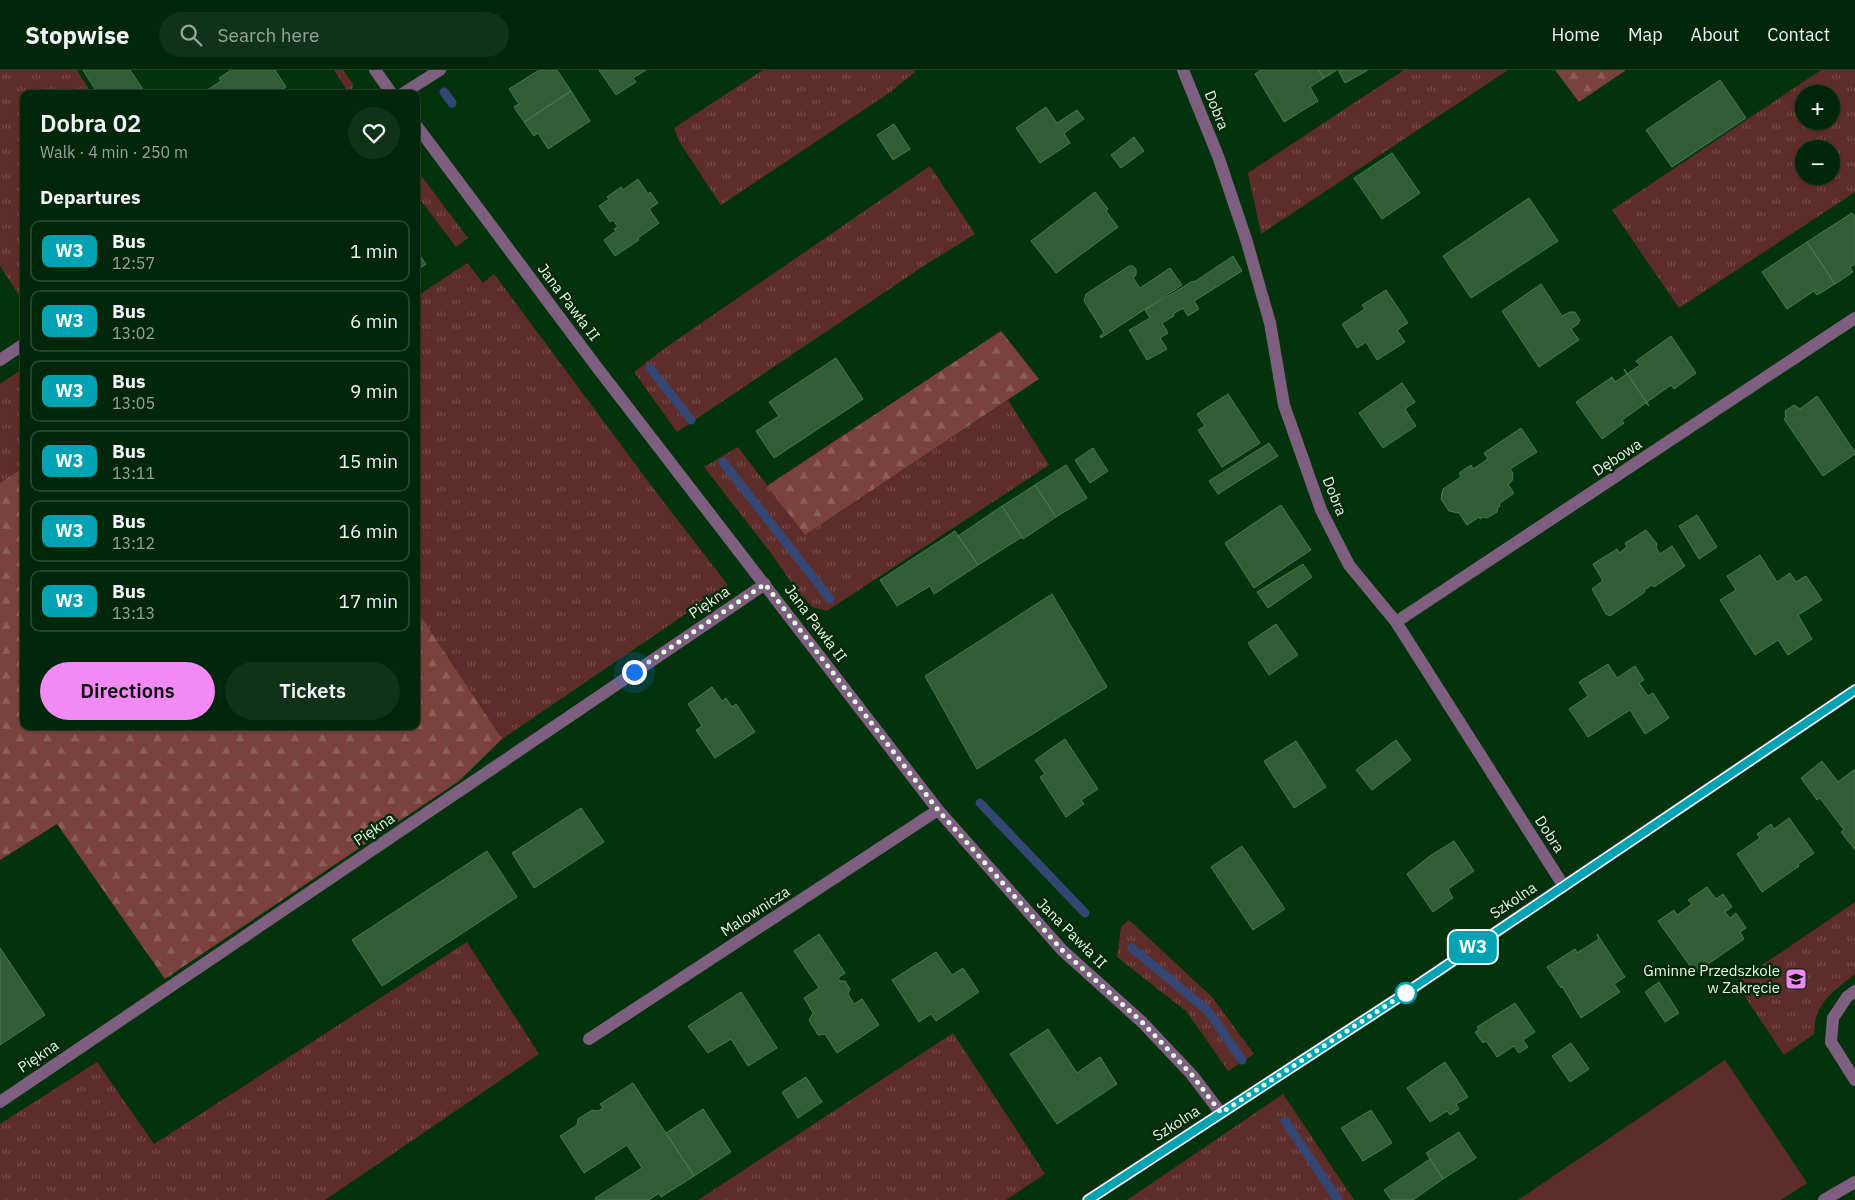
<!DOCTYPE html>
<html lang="en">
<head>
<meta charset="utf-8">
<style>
  body { margin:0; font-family:"IBM Plex Sans",sans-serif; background:#103218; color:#f1f3f6; height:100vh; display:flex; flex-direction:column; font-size:19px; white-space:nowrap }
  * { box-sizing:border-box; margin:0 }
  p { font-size:16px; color:#96a59c }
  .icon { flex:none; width:28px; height:28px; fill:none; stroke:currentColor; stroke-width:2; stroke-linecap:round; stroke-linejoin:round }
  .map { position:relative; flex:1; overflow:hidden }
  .panel { position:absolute; left:20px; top:20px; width:400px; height:640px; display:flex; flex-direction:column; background:#02260a; border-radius:10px; box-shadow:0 1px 4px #0004,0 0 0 1px #23432b }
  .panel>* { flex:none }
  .badge { padding:0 10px; border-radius:8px; font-size:18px; line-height:32px }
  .fabs { position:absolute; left:1795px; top:15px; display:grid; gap:10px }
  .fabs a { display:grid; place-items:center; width:45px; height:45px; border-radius:50%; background:#02260a; box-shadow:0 1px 4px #0004,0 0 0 1px #23432b; font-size:25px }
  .you { position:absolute; width:25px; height:25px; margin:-12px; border:4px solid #fff; border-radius:50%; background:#1a73e8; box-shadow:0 0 0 8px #1a73e833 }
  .map>.badge { position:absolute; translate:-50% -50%; box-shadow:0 0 0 2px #fff }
  h2 { padding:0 20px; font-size:19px; line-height:45px }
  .round { display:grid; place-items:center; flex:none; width:52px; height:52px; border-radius:26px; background:#103218 }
  .head { display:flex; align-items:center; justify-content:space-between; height:85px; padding:0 20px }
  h1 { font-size:24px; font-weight:600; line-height:38px }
  .cta { display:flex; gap:10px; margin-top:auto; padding:10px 20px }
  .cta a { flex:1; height:58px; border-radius:30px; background:#f18af4; color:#111; font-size:20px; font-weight:600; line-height:58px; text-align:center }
  .cta a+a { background:#103218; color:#f1f3f6 }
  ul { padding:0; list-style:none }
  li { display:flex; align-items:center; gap:15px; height:62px; margin:0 10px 8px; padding:0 10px; border:2px solid #23432b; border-radius:10px }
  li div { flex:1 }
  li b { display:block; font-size:19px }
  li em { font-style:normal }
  li .badge { min-width:55px; font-weight:700; text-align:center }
  header { display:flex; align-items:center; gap:30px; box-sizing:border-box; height:70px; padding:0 25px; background:#02260a; border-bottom:1px solid #23432b }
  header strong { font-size:24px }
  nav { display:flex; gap:28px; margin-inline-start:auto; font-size:18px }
  .search { width:350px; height:45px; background:#103218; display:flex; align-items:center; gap:12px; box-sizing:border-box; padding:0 18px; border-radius:28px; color:#96a59c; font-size:19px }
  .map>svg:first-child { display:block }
  .grass { fill:url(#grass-tufts); fill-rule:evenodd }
  .forest { fill:url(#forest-firs) }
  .pitch { fill:#5f2d29 }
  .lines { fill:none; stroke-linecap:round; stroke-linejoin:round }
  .stream { stroke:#344774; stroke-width:9 }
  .building { fill:#315d35; stroke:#4c794f }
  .lane { stroke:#7f5f7f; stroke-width:12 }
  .street { stroke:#7f5f7f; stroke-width:12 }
  .line-casing { stroke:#fff; stroke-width:11 }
  .line { stroke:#00a3b4; stroke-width:8 }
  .walk { stroke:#e2fbe3; stroke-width:5; stroke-dasharray:0 9 }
  .stop-dot { fill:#fff; stroke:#00a3b4; stroke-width:2.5 }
  .labels { text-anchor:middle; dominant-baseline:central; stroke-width:5; stroke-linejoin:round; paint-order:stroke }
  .street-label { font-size:15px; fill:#e2fbe3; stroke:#05270a }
  .poi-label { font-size:15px; fill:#e2fbe3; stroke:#05270a; text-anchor:end }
</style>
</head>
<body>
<header>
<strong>Stopwise</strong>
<div class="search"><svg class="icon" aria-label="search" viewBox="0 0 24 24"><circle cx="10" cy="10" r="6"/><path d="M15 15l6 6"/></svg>Search here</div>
<nav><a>Home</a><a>Map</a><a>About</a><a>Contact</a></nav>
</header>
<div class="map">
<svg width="1855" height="1130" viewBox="0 0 1855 1130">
  <defs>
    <pattern id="grass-tufts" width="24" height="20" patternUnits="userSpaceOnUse" patternTransform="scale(1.25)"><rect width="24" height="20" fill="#5f2d29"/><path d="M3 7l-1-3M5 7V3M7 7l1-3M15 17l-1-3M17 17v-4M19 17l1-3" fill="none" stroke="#764c48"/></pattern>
    <pattern id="forest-firs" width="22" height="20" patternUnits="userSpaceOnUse" patternTransform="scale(1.25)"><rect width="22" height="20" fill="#7b423d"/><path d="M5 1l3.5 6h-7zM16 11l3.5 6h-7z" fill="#8d5e59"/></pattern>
  </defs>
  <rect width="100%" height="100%" fill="#03330d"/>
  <path class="grass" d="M0,0H77L92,24H24V233L0,196Z
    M334,0H343L353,14L352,24H344L345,17Z
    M763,0H913L915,2L889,23L721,135L680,73L674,58Z
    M1404,0H1508L1261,164L1248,103Z
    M1821,0H1855V122L1679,238L1612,140ZM1804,24H1831V51H1804ZM1804,79H1831V106H1804Z
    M930,96L975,164L925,195L677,362L634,302L665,278Z
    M416,99L468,168L456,177L416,124Z
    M467,193L483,213L494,204L656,422L728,515L502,669L416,539V227Z
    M24,298V397L0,413V314Z
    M1008,330L1049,395L827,541L812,537L793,515L771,483L704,397L738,377L805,465Z
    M1855,832V904C1833,922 1814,933 1814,964L1784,985L1736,913Z
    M1129,850L1212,927L1254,984L1228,1001L1187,942L1117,887L1121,857Z
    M467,872L539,984L325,1130H0V1054L97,992L154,1074Z
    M953,963L1045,1104L1006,1130H698Z
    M1283,1024L1354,1130H1127Z"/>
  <path class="forest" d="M1555,0H1626L1579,32Z
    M1001,261L1039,309L805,465L767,416Z
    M24,397V656H416V539L502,669L459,711L165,909L57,754L0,790V413Z"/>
  <path class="pitch" d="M1725,990L1807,1113L1781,1130H1518Z"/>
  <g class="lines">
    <path class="stream" d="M444,22L452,33
      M650,298L691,350
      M723,392L830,529
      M980,733L1085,843
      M1132,878L1208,941L1242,990
      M1285,1051L1338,1130"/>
  </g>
  <path class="building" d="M83,0H130L146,24H98Z
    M231,0H275L286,17L275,24H201L221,11L219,8Z
    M539,0H557L571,21L524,52L514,37L519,34L509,19Z
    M599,0H646L633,8L636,12L616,25Z
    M1261,0H1318L1324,8L1310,17L1318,31L1284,52L1255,4Z
    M1318,0H1337L1324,8Z
    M1338,0H1368L1345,13Z
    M1720,10L1746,48L1672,97L1646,60Z
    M571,21L590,51L548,79L538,63L534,66L524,52Z
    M1046,37L1057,53L1077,40L1084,49L1064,63L1070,73L1040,93L1016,58Z
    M894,54L910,79L893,90L877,65Z
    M1134,67L1144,81L1121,98L1111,85Z
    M1392,83L1420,123L1382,149L1354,108Z
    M638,109L648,124L650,122L658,133L649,139L659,153L638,168L639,170L615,186L604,170L616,161L614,159L618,157L613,150L610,152L599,136L609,129L607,127L621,117L623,120Z
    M1095,122L1108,139L1106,141L1118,157L1056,203L1031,171Z
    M1529,128L1558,171L1471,228L1443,186Z
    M1852,143L1855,147V194L1850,197L1853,202L1835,214L1807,172Z
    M1807,172L1835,214L1817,225L1814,221L1787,239L1762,202Z
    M416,180L426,194L416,201Z
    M1233,186L1242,201L1194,231L1199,239L1188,246L1183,238L1173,244L1174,246L1162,253L1168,263L1160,268L1167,279L1147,290L1129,260L1150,248L1145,240L1193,211L1194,212Z
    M1129,196H1133L1136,199V205L1133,208L1140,218L1170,198L1182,215L1101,268L1100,266L1104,263L1084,231L1086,224Z
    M1541,214L1562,246L1570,242H1575L1580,250L1578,254L1571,259L1579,270L1539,297L1502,241Z
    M1386,220L1408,253L1397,260L1405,272L1377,290L1366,272L1357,278L1342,254L1365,239L1362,235Z
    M1671,266L1696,303L1674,319L1671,315L1647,332L1649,336L1624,299L1627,304L1640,295L1636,291Z
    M836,288L863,329L774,388L756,361L779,346L769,332Z
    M1624,299L1649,336L1646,333L1622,350L1624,353L1602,369L1576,332L1612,307L1615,312L1627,304Z
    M1402,313L1415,332L1405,339L1416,356L1383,378L1359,343Z
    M1228,324L1260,373L1222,397L1198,360L1205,356L1197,344Z
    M1817,326L1855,382V384L1823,406L1784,349L1786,348L1785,341L1794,335L1800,339Z
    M1521,358L1537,382L1510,399L1513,403L1512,411L1508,414L1514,423L1499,434L1500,436L1498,437L1497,442L1487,448L1483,447L1480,449L1479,447L1467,455L1459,443L1449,441L1441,429L1443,419L1461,407L1459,403L1471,395L1473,399L1488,389L1484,383Z
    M1269,373L1278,386L1218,424L1209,411Z
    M1093,378L1108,401L1090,413L1075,390Z
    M1066,395L1087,428L1056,447L1035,415Z
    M1035,415L1056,447L1023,469L1002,436Z
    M1281,435L1311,480L1254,518L1225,473Z
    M1002,436L1022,467L978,495L958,466Z
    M1697,445L1717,477L1699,489L1679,456Z
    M1646,460L1657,474L1656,477L1660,484L1672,476L1685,496L1654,517L1652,515L1644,520L1645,522L1610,546L1606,544L1592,519L1603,511L1593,494L1617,479L1619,483L1627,477L1625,473Z
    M955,461L978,495L934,524L930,516L897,536L880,510Z
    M1760,485L1777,512L1790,503L1796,512L1806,506L1822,530L1798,545L1812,569L1788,585L1778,570L1755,585L1720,530L1736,520L1727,506Z
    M1303,494L1312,507L1268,538L1257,522Z
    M1052,524L1107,617L977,699L925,606Z
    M1276,554L1298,585L1269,605L1248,573Z
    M1608,594L1617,608L1635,596L1644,610L1639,613L1648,626L1653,623L1669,648L1645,664L1630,640L1588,667L1569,639L1588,626L1579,612Z
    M712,617L722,631L726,628L732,637L736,634L755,662L715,688L696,660L702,656L688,634Z
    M1065,669L1098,719L1081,730L1084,734L1066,747L1040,707L1045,704L1035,690Z
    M1396,670L1411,690L1372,720L1356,700Z
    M1296,671L1326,717L1294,738L1264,691Z
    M1822,691L1838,712L1855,699V780L1841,762L1844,760L1820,728L1817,730L1801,708Z
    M581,738L604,772L534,818L512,783Z
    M1789,748L1814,783L1798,794L1799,796L1762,822L1737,784L1760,768L1757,764L1771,754L1774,759Z
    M1454,771L1474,801L1448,819L1453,828L1433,842L1407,804L1430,786Z
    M1242,776L1285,839L1253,860L1211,797Z
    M487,781L517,827L382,916L352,870Z
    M1707,817L1716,829L1723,824L1732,837L1725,842L1730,848L1736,843L1746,858L1740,862L1744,869L1695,903L1658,851L1674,840L1677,845L1692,834L1688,830Z
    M819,864L845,903L838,908L840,911H845L850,919L848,924L854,934L862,929L879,955L837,983L825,964L818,965L809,950L813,943L804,928L819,918L794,881Z
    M1597,864L1625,907L1614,914L1620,922L1581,948L1562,916L1561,918L1547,897L1575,879L1577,883L1599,869Z
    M0,878L45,945L0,975Z
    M936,882L952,905L963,898L979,922L936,951L931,944L919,952L892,910Z
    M1659,912L1679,943L1665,952L1645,922Z
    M741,922L777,978L748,996L731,969L708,983L688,956Z
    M1515,933L1535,962L1523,970L1528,977L1519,983L1514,976L1497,987L1486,971L1483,973L1475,962L1479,960L1477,957Z
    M1048,959L1077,1003L1100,987L1117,1014L1057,1054L1010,984Z
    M1571,973L1589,999L1570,1012L1552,986Z
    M1445,992L1468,1027L1456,1034L1459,1039L1450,1045L1447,1041L1430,1052L1407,1018Z
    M806,1007L822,1032L798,1048L782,1022Z
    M633,1013L694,1106L661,1127L659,1123L649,1130H596L595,1128L642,1098L627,1075L584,1103L560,1066L577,1055L578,1049L592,1040L598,1041L603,1038L600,1034Z
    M703,1039L731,1082L694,1106L666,1063Z
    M1371,1040L1392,1073L1363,1091L1341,1058Z
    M1459,1062L1476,1088L1443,1109L1426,1083Z
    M1430,1089L1443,1109L1413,1130H1391L1384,1120Z"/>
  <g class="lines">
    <path class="lane" d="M1855,921L1847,927L1833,948L1831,972L1855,1010
      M1824,1130L1855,1112"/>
    <path class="street" d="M375,0L392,24
      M1183,0L1218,86L1246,169L1270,253L1284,335L1321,440L1349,495L1396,552L1563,815
      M402,24L440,0
      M416,55L596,296L938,740L1062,880L1142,952L1192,1005L1221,1043
      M0,290L24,274
      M1396,552L1855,248
      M589,969L938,740
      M0,1032L765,514
      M1088,1130L1398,928L1855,620"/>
  </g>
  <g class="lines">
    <g class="line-casing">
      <path id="line" d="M1088,1130L1398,928L1855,620"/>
    </g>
    <use href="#line" class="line"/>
    <path class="walk" d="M634,602L765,514L938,740L1062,880L1142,952L1192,1005L1221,1043L1413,918L1406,923"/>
  </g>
  <defs>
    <g id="school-square" transform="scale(1.125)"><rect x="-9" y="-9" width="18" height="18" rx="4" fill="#f18af4" stroke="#05270a"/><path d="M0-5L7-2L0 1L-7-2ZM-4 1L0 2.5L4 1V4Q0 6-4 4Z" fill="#111"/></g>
  </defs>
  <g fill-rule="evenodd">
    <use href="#school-square" x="1796" y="909"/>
  </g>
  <circle class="stop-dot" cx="1406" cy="923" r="10"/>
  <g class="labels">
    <g class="street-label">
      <text transform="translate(1217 40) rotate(68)">Dobra</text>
      <text transform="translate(569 232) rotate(53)">Jana Pawła II</text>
      <text transform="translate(1617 387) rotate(-33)">Dębowa</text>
      <text transform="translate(1335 426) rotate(68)">Dobra</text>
      <text transform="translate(709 532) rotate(-34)">Piękna</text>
      <text transform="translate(816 553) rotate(53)">Jana Pawła II</text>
      <text transform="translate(374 759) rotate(-34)">Piękna</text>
      <text transform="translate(1550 764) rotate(57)">Dobra</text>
      <text transform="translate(1513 830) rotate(-34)">Szkolna</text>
      <text transform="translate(755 841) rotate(-33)">Malownicza</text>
      <text transform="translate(1072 863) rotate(45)">Jana Pawła II</text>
      <text transform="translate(38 986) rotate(-34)">Piękna</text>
      <text transform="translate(1176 1053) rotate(-33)">Szkolna</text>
    </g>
    <g class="poi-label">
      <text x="1780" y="900">Gminne Przedszkole<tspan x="1780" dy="17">w Zakręcie</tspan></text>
    </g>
  </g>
</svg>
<div class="fabs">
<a>+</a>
<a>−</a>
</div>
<div class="you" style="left:634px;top:602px"></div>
<b class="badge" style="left:1473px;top:877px;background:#00a3b4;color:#fff">W3</b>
<section class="panel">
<div class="head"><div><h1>Dobra 02</h1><p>Walk · 4 min · 250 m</p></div><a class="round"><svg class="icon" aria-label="heart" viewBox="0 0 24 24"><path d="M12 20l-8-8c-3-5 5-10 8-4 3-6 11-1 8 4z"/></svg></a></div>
<h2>Departures</h2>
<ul>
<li><span class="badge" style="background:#00a3b4;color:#fff">W3</span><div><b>Bus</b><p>12:57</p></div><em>1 min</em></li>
<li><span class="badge" style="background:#00a3b4;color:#fff">W3</span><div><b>Bus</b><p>13:02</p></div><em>6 min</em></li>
<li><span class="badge" style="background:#00a3b4;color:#fff">W3</span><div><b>Bus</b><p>13:05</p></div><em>9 min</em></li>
<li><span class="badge" style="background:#00a3b4;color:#fff">W3</span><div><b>Bus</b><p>13:11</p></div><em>15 min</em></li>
<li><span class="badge" style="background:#00a3b4;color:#fff">W3</span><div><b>Bus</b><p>13:12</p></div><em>16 min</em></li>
<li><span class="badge" style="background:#00a3b4;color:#fff">W3</span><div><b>Bus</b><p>13:13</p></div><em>17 min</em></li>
</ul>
<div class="cta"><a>Directions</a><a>Tickets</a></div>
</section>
</div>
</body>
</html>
